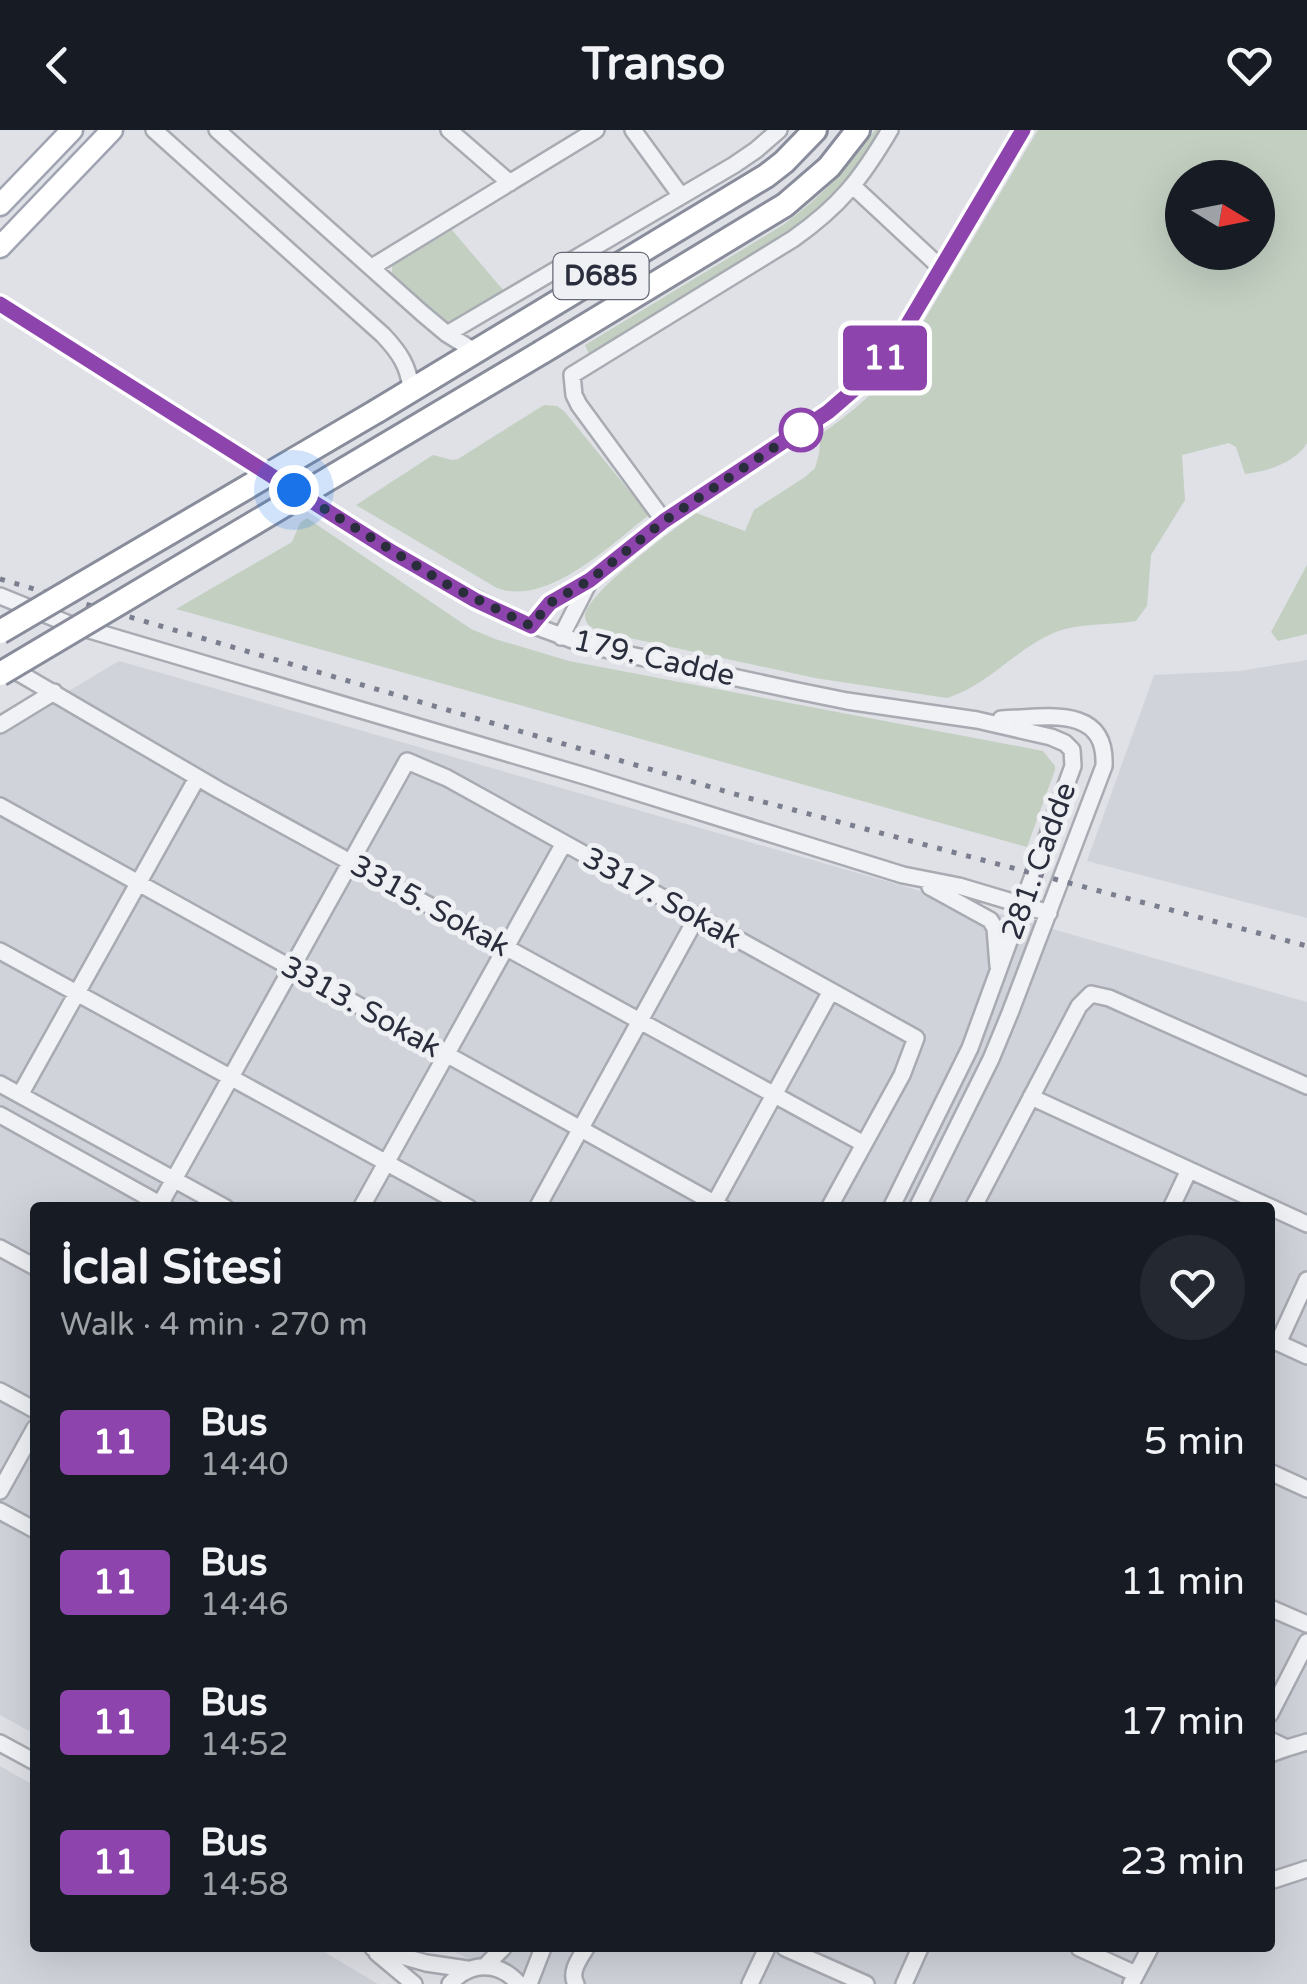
<!DOCTYPE html>
<html lang="en">
<head>
<meta charset="utf-8">
<style>
  body { margin:0; font-family:"Varela Round",sans-serif; background:#242831; color:#f1f3f6; height:100vh; display:flex; flex-direction:column; font-size:38px; white-space:nowrap }
  * { box-sizing:border-box; margin:0 }
  p { font-size:32px; color:#9ea1a6 }
  .icon { flex:none; width:55px; height:55px; fill:none; stroke:currentColor; stroke-width:2; stroke-linecap:round; stroke-linejoin:round }
  .map { position:relative; flex:1; overflow:hidden }
  .drawer { position:absolute; left:30px; top:1072px; width:1245px; height:750px; display:flex; flex-direction:column; background:#171b24; border-radius:10px; box-shadow:0 10px 40px #0002 }
  .drawer>* { flex:none }
  .badge { padding:0 20px; border-radius:8px; font-size:35px; line-height:65px }
  .needle { width:65px; rotate:100deg }
  .buttons { position:absolute; left:1165px; top:30px; display:grid; gap:20px }
  .buttons a { display:grid; place-items:center; width:110px; height:110px; border-radius:50%; background:#171b24; box-shadow:0 10px 40px #0002; font-size:50px }
  .you { position:absolute; width:50px; height:50px; margin:-25px; border:8px solid #fff; border-radius:50%; background:#1a73e8; box-shadow:0 0 0 15px #1a73e833 }
  .map>.badge { position:absolute; translate:-50% -50%; box-shadow:0 0 0 5px #fff }
  .round { display:grid; place-items:center; flex:none; width:105px; height:105px; border-radius:52px; background:#242831 }
  .overview { display:flex; align-items:center; justify-content:space-between; height:170px; padding:0 30px }
  h1 { font-size:48px; font-weight:800; line-height:75px }
  ul { padding:0; list-style:none }
  li { display:flex; align-items:center; gap:30px; height:140px; padding:0 30px }
  li div { flex:1 }
  li b { display:block; font-size:38px }
  li em { font-style:normal }
  li .badge { min-width:110px; font-weight:700; text-align:center }
  header { display:flex; justify-content:space-between; align-items:center; height:130px; padding:0 30px; background:#171b24; font-size:45px; font-weight:800 }
  .map>svg:first-child { display:block }
  .built { fill:#d1d3db }
  .green { fill:#c2cfc1; fill-rule:evenodd }
  .lines { fill:none; stroke-linecap:round; stroke-linejoin:round }
  .minor-casing { stroke:#a9abb3; stroke-width:20 }
  .major-casing { stroke:#a0a3b1; stroke-width:25 }
  .highway-casing { stroke:#888c9b; stroke-width:28 }
  .minor { stroke:#f1f2f5; stroke-width:15 }
  .major { stroke:#fff; stroke-width:20 }
  .highway { stroke:#fff; stroke-width:22 }
  .rail { stroke:#7a7e8e; stroke-width:5; stroke-dasharray:5 10; stroke-linecap:butt }
  .highway-bridge-casing { stroke:#888c9b; stroke-width:28; stroke-linecap:butt }
  .highway-bridge { stroke:#fff; stroke-width:22 }
  .line-casing { stroke:#fff; stroke-width:22 }
  .line { stroke:#8e44ad; stroke-width:15 }
  .walk { stroke:#2a2d3c; stroke-width:10; stroke-dasharray:0 18 }
  .stop-dot { fill:#fff; stroke:#8e44ad; stroke-width:5 }
  .labels { text-anchor:middle; dominant-baseline:central; stroke-width:10; stroke-linejoin:round; paint-order:stroke }
  .shield { fill:#eef0f4; stroke:#656873; stroke-width:2.5 }
  .shield-label { font-size:28px; font-weight:bold; fill:#2a2d3c }
  .street-label { font-size:30px; fill:#2a2d3c; stroke:#eef0f4 }
</style>
</head>
<body>
<header><svg class="icon" aria-label="back" viewBox="0 0 24 24"><path d="M15 5l-7 7 7 7"/></svg>Transo<svg class="icon" aria-label="heart" viewBox="0 0 24 24"><path d="M12 20l-8-8c-3-5 5-10 8-4 3-6 11-1 8 4z"/></svg></header>
<div class="map">
<svg width="1307" height="1854" viewBox="0 0 1307 1854">
  <rect width="100%" height="100%" fill="#dfe1e6"/>
  <path class="built" d="M1307,530V788L1087,731L1154,545L1239,541Z
    M119,531L1307,872V1854H518L447,1818H1270V1078H35V1604L0,1585V602Z
    M0,1636L35,1656V1818H318L378,1854H0Z"/>
  <path class="green" d="M875,0H882L845,55L808,89L589,224L585,215L783,95C820,68 849,38 875,0Z
    M1038,0H1307V313C1296,332 1267,342 1245,344L1236,317L1229,313L1182,325L1185,370L1151,425L1147,476L1136,491C1107,496 1075,492 1049,505C1012,523 986,556 947,568L815,548L602,502C594,499 586,496 585,487C584,464 676,398 696,383L745,401L754,380L805,347L815,338L819,324L821,304C852,283 878,260 900,231ZM1182,48H1258V122H1182Z
    M452,100L504,161L449,195L392,143V135Z
    M544,275L557,276L564,281L649,385C611,414 548,477 497,458L356,375L433,325L452,330L458,329Z
    M307,388L471,499L495,509L569,531L1043,621L1055,636V640L1027,717L176,479L292,412L300,393Z
    M1307,435V504L1278,511L1271,502Z"/>
  <g class="lines">
    <g class="minor-casing">
      <path id="minor" d="M154,0L383,205C399,222 409,236 411,260
        M217,0L422,183L447,204L476,222
        M449,0L510,53
        M633,0L681,66
        M854,57L941,138
        M372,137L596,0
        M0,174L392,422L446,454L521,491L581,513L621,523L793,560L847,571L977,590L1051,607L1065,613L1072,620L1073,636L970,918L891,1078
        M447,204L734,35L756,20L779,0
        M664,391L579,275L574,265L572,245L793,109C840,76 861,49 890,0
        M0,466L69,494L588,647L903,745L959,756L1049,783
        M531,495L550,473L590,450L664,391L828,282L872,244L902,203L1023,0
        M561,507L588,454
        M7,536L219,660L864,1014
        M0,595L54,562
        M0,676L723,1078
        M930,757L990,790L995,798L998,836
        M0,821L469,1078
        M0,954L226,1078
        M20,965L197,648
        M1031,967L1307,1094
        M0,985L167,1078
        M158,1078L407,631L447,648L916,908L902,945L829,1078
        M361,1078L564,713
        M537,1078L697,787
        M712,1078L831,861
        M917,1078L991,929L1010,883L1104,636C1107,573 1043,588 1001,589
        M973,1078L1079,876L1091,864L1109,868L1307,956
        M1171,1078L1189,1040
        M0,1118L35,1137
        M1270,1209L1307,1226
        M1278,1213L1307,1150
        M0,1261L35,1280
        M1270,1342L1307,1359
        M0,1361L35,1298
        M0,1381L35,1400
        M1270,1478L1307,1494
        M1270,1584L1307,1512
        M1270,1610L1287,1618L1270,1624
        M0,1613L35,1632
        M1287,1618L1307,1612
        M1270,1751L1307,1739
        M373,1818L426,1833L467,1839
        M785,1818L866,1854
        M1079,1818L1136,1844
        M377,1823L414,1854
        M485,1836L503,1818
        M450,1854C470,1831 499,1831 519,1854
        M529,1854L543,1818
        M576,1854C569,1842 580,1828 586,1818
        M750,1854L767,1818
        M904,1854L920,1818
        M1131,1854L1150,1818"/>
    </g>
    <g class="major-casing">
      <path id="major" d="M0,75L72,0
        M0,117L112,0"/>
    </g>
    <g class="highway-casing">
      <path id="highway" d="M542,222L785,75L829,37L858,0
        M377,281L766,46L784,32L815,0"/>
    </g>
    <use href="#minor" class="minor"/>
    <use href="#major" class="major"/>
    <use href="#highway" class="highway"/>
    <path class="rail" d="M0,449L745,667L1307,816"/>
    <g class="highway-bridge-casing">
      <path id="highway-bridge" d="M0,502L377,281
        M0,544L542,222"/>
    </g>
    <use href="#highway-bridge" class="highway-bridge"/>
  </g>
  <g class="lines">
    <g class="line-casing">
      <path id="line" d="M0,174L392,422L475,470L531,496L550,473L590,450L664,391L828,282L872,244L902,204L1023,0"/>
    </g>
    <use href="#line" class="line"/>
    <path class="walk" d="M294,360L446,454L531,496L550,473L590,450L664,391L811,293L801,300"/>
  </g>
  <circle class="stop-dot" cx="801" cy="300" r="20"/>
  <g class="labels">
    <rect class="shield" x="553.5" y="123" width="95" height="46" rx="8"/>
    <g class="shield-label">
      <text x="601" y="146">D685</text>
    </g>
    <g class="street-label">
      <text transform="translate(654 528) rotate(13)">179. Cadde</text>
      <text transform="translate(1039 731) rotate(-70)">281. Cadde</text>
      <text transform="translate(662 768) rotate(29)">3317. Sokak</text>
      <text transform="translate(430 776) rotate(29)">3315. Sokak</text>
      <text transform="translate(361 877) rotate(29)">3313. Sokak</text>
    </g>
  </g>
</svg>
<div class="buttons">
<a><svg class="needle" viewBox="-14 -14 28 28"><path d="M0-13l5 13h-10z" fill="#e53935"/><path d="M0 13l5-13h-10z" fill="#9ea1a6"/></svg></a>
</div>
<div class="you" style="left:294px;top:360px"></div>
<b class="badge" style="left:885px;top:228px;background:#8e44ad;color:#fff">11</b>
<section class="drawer">
<div class="overview"><div><h1>İclal Sitesi</h1><p>Walk · 4 min · 270 m</p></div><a class="round"><svg class="icon" aria-label="heart" viewBox="0 0 24 24"><path d="M12 20l-8-8c-3-5 5-10 8-4 3-6 11-1 8 4z"/></svg></a></div>
<ul>
<li><span class="badge" style="background:#8e44ad;color:#fff">11</span><div><b>Bus</b><p>14:40</p></div><em>5 min</em></li>
<li><span class="badge" style="background:#8e44ad;color:#fff">11</span><div><b>Bus</b><p>14:46</p></div><em>11 min</em></li>
<li><span class="badge" style="background:#8e44ad;color:#fff">11</span><div><b>Bus</b><p>14:52</p></div><em>17 min</em></li>
<li><span class="badge" style="background:#8e44ad;color:#fff">11</span><div><b>Bus</b><p>14:58</p></div><em>23 min</em></li>
</ul>
</section>
</div>
</body>
</html>
